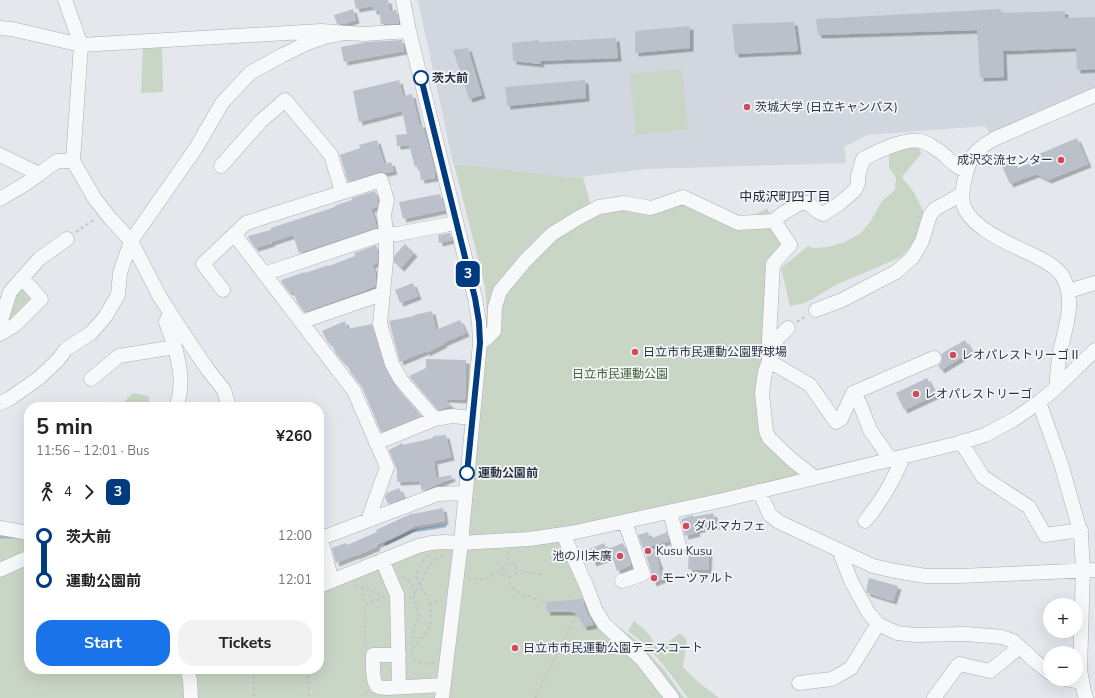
<!DOCTYPE html>
<html lang="en">
<head>
<meta charset="utf-8">
<style>
  body { margin:0; font-family:"Nunito Sans","Noto Sans JP",sans-serif; background:#f2f2f2; color:#222; height:100vh; display:flex; flex-direction:column; font-size:15px; white-space:nowrap }
  * { box-sizing:border-box; margin:0 }
  p { font-size:13px; color:#767676 }
  .icon { flex:none; width:22px; height:22px; fill:none; stroke:currentColor; stroke-width:2; stroke-linecap:round; stroke-linejoin:round }
  .map { position:relative; flex:1; overflow:hidden }
  .panel { position:absolute; left:24px; top:402px; width:300px; height:272px; display:flex; flex-direction:column; background:#fff; border-radius:16px; box-shadow:0 4px 16px #0002 }
  .panel>* { flex:none }
  .badge { padding:0 8px; border-radius:6px; font-size:14px; line-height:26px }
  .fabs { position:absolute; left:1043px; top:598px; display:grid; gap:8px }
  .fabs a { display:grid; place-items:center; width:40px; height:40px; border-radius:50%; background:#fff; box-shadow:0 4px 16px #0002; font-size:20px }
  .map>.badge { position:absolute; translate:-50% -50%; box-shadow:0 0 0 2px #fff }
  .legs { display:flex; align-items:center; gap:6px; height:44px; padding:0 12px; font-size:13px }
  .legs p { margin-inline-start:auto }
  .summary { display:flex; align-items:center; justify-content:space-between; height:68px; padding:0 12px }
  h1 { font-size:22px; font-weight:700; line-height:30px }
  .button { display:flex; gap:8px; margin-top:auto; padding:8px 12px }
  .button a { flex:1; height:46px; border-radius:16px; background:#1a73e8; color:#fff; font-size:16px; font-weight:700; line-height:46px; text-align:center }
  .button a+a { background:#f2f2f2; color:#222 }
  ul { padding:0 12px; list-style:none }
  li { display:flex; align-items:center; gap:14px; height:44px; font-size:15px }
  li i { display:grid; place-items:center; width:6px; height:100%; margin:0 5px; background:currentColor }
  li i::after { content:''; width:10px; height:10px; margin:-5px; border:3px solid; border-radius:50%; background:#fff }
  li p { margin-inline-start:auto }
  li:first-child i { background:linear-gradient(#0000 50%,currentColor 0) }
  li:last-child i { background:linear-gradient(currentColor 50%,#0000 0) }
  .map>svg:first-child { display:block }
  .built { fill:#d2d6de }
  .green { fill:#c9d6c5 }
  .lines { fill:none; stroke-linecap:round; stroke-linejoin:round }
  .stream { stroke:#9fb4cc; stroke-width:3 }
  .building { fill:#bbc0ca; filter:url(#shadow) }
  .minor-casing { stroke:#a9aeb7; stroke-width:15 }
  .path { stroke:#c2c5cb; stroke-width:2; stroke-dasharray:3 3; stroke-linecap:butt }
  .minor { stroke:#f7f8fa; stroke-width:14 }
  .line-1-casing { stroke:#fff; stroke-width:9 }
  .line-1 { stroke:#003b80; stroke-width:6 }
  .stop-1-dot { fill:#fff; stroke:#003b80; stroke-width:2 }
  .poi-dot { fill:#d1495b; stroke:#f4f6f9; stroke-width:1.5 }
  .labels { text-anchor:middle; dominant-baseline:central; stroke-width:3.5; stroke-linejoin:round; paint-order:stroke }
  .stop-label { font-size:12px; font-weight:bold; fill:#2b3445; stroke:#f4f6f9; text-anchor:start }
  .poi-label { font-size:12px; fill:#2b3445; stroke:#f4f6f9; text-anchor:start }
  .park-label { font-size:12px; fill:#3f6138; stroke:#f4f6f9 }
  .neighbourhood-label { font-size:13px; fill:#1d2536; stroke:#f4f6f9 }
</style>
</head>
<body>
<div class="map">
<svg width="1095" height="698" viewBox="0 0 1095 698">
  <defs>
    <filter id="shadow"><feDropShadow dx="3.5" dy="3.5" stdDeviation="0" flood-color="#0004"/></filter>
  </defs>
  <rect width="100%" height="100%" fill="#e4e7ec"/>
  <path class="built" d="M418,0H1095V88L990,135L985,126L867,135L844,147L846,163L645,169L573,178L501,172L453,163Z"/>
  <path class="green" d="M143,45L162,46L163,92L141,93Z
    M682,69L688,129L636,135L630,74Z
    M907,146L919,147L921,154L902,177L913,191L924,212L920,236L901,257L836,285L805,303L790,306L781,268L808,246L814,248L828,247L845,242L861,233L870,222L882,201L895,190L896,178L889,168V154Z
    M454,164L573,178L583,177L591,205L706,200L744,222L767,208L774,221L779,222L798,245L776,265L764,383L769,438L812,479L571,533L605,617L635,639L665,671L684,698H0V528L29,533V669H319V586L418,546L461,543L480,334L487,315L485,286Z
    M22,278L41,299L15,325L0,324Z
    M133,393L149,396V407H121L125,401Z
    M634,621L647,632L660,652L664,645L680,633L687,640L683,667L697,681L719,698H688C671,675 652,647 628,631Z"/>
  <g class="lines">
    <path class="stream" d="M0,537H15
      M386,544L413,531L445,526"/>
  </g>
  <path class="building" d="M354,0H388L390,11L396,10L399,23L381,24L379,10L373,11V6L356,9Z
    M353,9L356,20L344,24H337L334,15Z
    M1001,9V13L1065,11V18L1095,17V69L1077,70L1076,48L1003,51L1004,77L980,78L977,30L818,35L816,19Z
    M794,22L798,51L735,54L732,24Z
    M690,26V48L635,53V31Z
    M616,38L618,58L540,61L541,64L513,61L512,43L539,40V42Z
    M402,40L404,51L344,62L341,47L367,42Z
    M468,48L482,95L469,99L453,50Z
    M399,80L403,96L412,94L419,124H422L430,152L434,168L435,178L421,180L419,166L415,167L409,145L397,146L396,135L407,134L402,111L359,122L353,91Z
    M585,80L586,98L507,106L505,87Z
    M1077,138L1088,164L1048,180L1036,174L1010,184L1002,166L1013,162L1016,169L1039,159L1037,155Z
    M377,140L384,164L391,162L394,171L386,173L382,172H378L348,182L340,155L360,148L359,145Z
    M375,191L378,200L377,207L371,209L377,227L299,253L293,235L271,242L272,243L255,248L249,239L248,236L271,230V228L335,207L334,206L352,200V198Z
    M440,194L445,210L403,219L399,202Z
    M450,233L452,240L439,243L438,235Z
    M405,244L414,253L401,268L394,262V256Z
    M376,245L378,251L377,263L372,265L376,274L375,286L363,291L304,312L297,302L293,291L289,292L282,283L281,280L305,272V273L329,265V266L355,256L354,253Z
    M413,283L418,296L400,303L395,290Z
    M432,311L436,330L460,320L466,333L443,343L444,344L426,353V351L400,362L389,321L414,316V315Z
    M345,321L347,329L372,324L385,368L395,386L421,416L381,432L362,387L351,373L346,362L344,363L336,354L331,342L328,343L322,331Z
    M965,340L972,351L941,370L938,365L941,363L942,359L941,354Z
    M426,359L466,360L465,400L445,399L451,406L438,410L409,376L426,368Z
    M927,378L936,395L904,410L896,393Z
    M446,435L451,457L434,461L436,478L451,475L452,478L422,491L419,481L397,482V470L389,450L402,443L403,445L433,438V436Z
    M399,488L404,498L388,504L385,497L387,493Z
    M443,508L445,521L415,526L396,536L376,545L377,547L356,556V555L336,563L332,548L346,543L347,545L377,532L376,530L413,513V514Z
    M713,513L717,525L696,530L697,533L685,536L681,519L693,515V517Z
    M648,532L650,539L667,532L669,541L643,548L638,535Z
    M604,543L607,549L623,543L631,565L617,571L612,556L593,563L588,550Z
    M644,549L654,550L660,566L658,567L663,579L653,583L651,576V571Z
    M689,551L709,552L708,570L688,569Z
    M869,578L898,586L893,601L867,593L866,590Z
    M582,599L588,614L594,625L584,627L577,614L572,612H547L546,602Z"/>
  <g class="lines">
    <g class="minor-casing">
      <path id="minor" d="M403,0L409,31L475,298L479,322L480,343L461,543L442,698
        M0,28L12,29L81,45L321,31L363,34L409,31
        M0,155L39,174L30,181L0,199
        M221,166L261,121L285,100L331,155L342,192
        M39,174L57,161H73
        M774,221L790,245L773,264L769,339V361L765,372L762,393L766,431L769,438L791,459L815,478
        M234,234L354,391L387,467L368,520
        M264,274L386,233L397,234L455,223
        M223,290L203,264L246,223L381,180L387,200L384,214L386,233V261L380,324L392,364L401,380L435,419
        M1069,291L1095,283
        M816,310L842,300L896,272L913,257L922,241L930,215L935,209L962,194
        M301,322L382,294
        M0,324L10,292L39,259L67,239
        M788,328L778,338L769,361L810,385L836,422L841,419L853,393L860,404L870,430L891,460
        M0,334L15,325L41,299L22,278
        M480,343L487,338L494,331L495,307L500,291L525,261L552,234L578,218L599,207L624,203L651,208L683,197L738,223L774,221L782,214L800,203H808L817,211L823,214L839,204L855,190L858,183V176L863,159C876,152 905,138 921,141C926,142 938,150 942,153C950,160 956,168 967,171
        M175,347C180,367 184,387 176,407
        M91,379L119,356L175,347L166,322L170,313
        M1056,388C1057,376 1058,364 1060,352C1065,328 1076,301 1063,277C1058,268 1047,262 1037,257C1015,246 969,229 963,203C961,196 963,189 964,182C969,158 973,151 994,139L1095,95
        M853,393L934,358
        M1039,402L1061,464L1081,534L1083,570L1080,670L1084,692L1086,698
        M0,403L9,399L39,378L58,360L66,349L91,333L105,317L118,295L120,273L131,241L110,218L95,199L73,161L81,45L65,0
        M229,407L224,390L208,370L185,336L160,297L131,241L196,148L222,103L250,73L281,56L305,44L325,37L345,33
        M961,442L983,477L1029,507L1045,535L1081,530
        M376,443L435,419L452,416L473,418
        M759,491L770,515L779,522L873,566L895,571L926,576H959L1095,570
        M670,512L679,546
        M865,521C881,502 894,480 903,457
        M0,528L29,533
        M563,534L586,585L596,611L604,624L642,659L672,698
        M319,539L438,494L465,493
        M319,541L323,547L332,581
        M839,550L851,581L868,612L878,624L897,633L915,635L966,634L1002,637L1013,641L1036,662L1050,673
        M382,560L397,595L399,687
        M0,570L22,560L29,558
        M622,581L643,574L625,522
        M319,586L418,546L431,543L444,542L461,543L529,539L571,533L723,500L959,443L985,435L1013,420L1039,402L1056,388L1095,350
        M399,655H373C373,662 372,681 377,686C380,688 383,688 387,688L444,685
        M187,669L190,680L191,698
        M1065,679L1082,682
        M799,683L832,679L851,668L878,624
        M934,698L959,664L990,671L1020,647"/>
    </g>
    <path class="path" d="M76,232L95,219
      M797,322L807,315
      M508,551V564
      M428,555L436,560
      M502 570a7 7 0 1 1 14 0a7 7 0 1 1-14 0Z
      M515,569C525,570 533,576 543,574
      M403,576C405,578 408,579 410,582C415,587 414,596 415,603C416,607 419,611 419,615C419,620 415,625 414,630C412,634 411,658 414,660C418,665 430,663 436,663
      M509,577L510,587C520,593 534,600 546,601
      M468,579H484L502,570
      M355,586C365,585 376,594 385,598
      M362,587L365,604
      M409,599L412,598L415,594L430,564L445,554
      M429,603L442,601
      M365,646V605L369,602L384,598
      M413,648C419,640 429,632 431,622C432,616 431,607 428,600C425,591 415,583 417,572C418,566 423,561 426,556
      M253,669L254,698
      M308,669L309,698
      M366,692L367,698
      M535,698L577,614"/>
    <use href="#minor" class="minor"/>
  </g>
  <g class="lines">
    <g class="line-1-casing">
      <path id="line-1" d="M421,78L475,298L479,322L480,343L467,473"/>
    </g>
    <use href="#line-1" class="line-1"/>
  </g>
  <g class="stop-1-dot">
    <circle cx="421" cy="78" r="7"/>
    <circle cx="467" cy="473" r="7"/>
  </g>
  <g class="poi-dot">
    <circle cx="747" cy="107" r="4"/>
    <circle cx="1061" cy="160" r="4"/>
    <circle cx="635" cy="352" r="4"/>
    <circle cx="953" cy="355" r="4"/>
    <circle cx="916" cy="394" r="4"/>
    <circle cx="686" cy="526" r="4"/>
    <circle cx="648" cy="551" r="4"/>
    <circle cx="620" cy="556" r="4"/>
    <circle cx="654" cy="578" r="4"/>
    <circle cx="515" cy="648" r="4"/>
  </g>
  <g class="labels">
    <g class="stop-label">
      <text x="432" y="78">茨大前</text>
      <text x="478" y="473">運動公園前</text>
    </g>
    <g class="poi-label">
      <text x="755" y="107">茨城大学 (日立キャンパス)</text>
      <text x="1053" y="160" text-anchor="end">成沢交流センター</text>
      <text x="643" y="352">日立市市民運動公園野球場</text>
      <text x="961" y="355">レオパレストリーゴⅡ</text>
      <text x="924" y="394">レオパレストリーゴ</text>
      <text x="694" y="526">ダルマカフェ</text>
      <text x="656" y="551">Kusu Kusu</text>
      <text x="612" y="556" text-anchor="end">池の川末廣</text>
      <text x="662" y="578">モーツァルト</text>
      <text x="523" y="648">日立市市民運動公園テニスコート</text>
    </g>
    <g class="park-label">
      <text x="620" y="374">日立市民運動公園</text>
    </g>
    <g class="neighbourhood-label">
      <text x="785" y="197">中成沢町四丁目</text>
    </g>
  </g>
</svg>
<div class="fabs">
<a>+</a>
<a>−</a>
</div>
<b class="badge" style="left:468px;top:274px;background:#003b80;color:#fff">3</b>
<section class="panel">
<div class="summary"><div><h1>5 min</h1><p>11:56 – 12:01 · Bus</p></div><b>¥260</b></div>
<div class="legs"><svg class="icon" aria-label="walk" viewBox="0 0 24 24"><circle cx="13" cy="4" r="2"/><path d="M13 8l-2 6 4 7M11 14l-3 7M7 12l3-4h3l4 4"/></svg>4<svg class="icon" aria-label="forward" viewBox="0 0 24 24"><path d="M9 5l7 7-7 7"/></svg><b class="badge" style="background:#003b80;color:#fff">3</b></div>
<ul>
<li><i style="color:#003b80"></i><b>茨大前</b><p>12:00</p></li>
<li><i style="color:#003b80"></i><b>運動公園前</b><p>12:01</p></li>
</ul>
<div class="button"><a>Start</a><a>Tickets</a></div>
</section>
</div>
</body>
</html>
